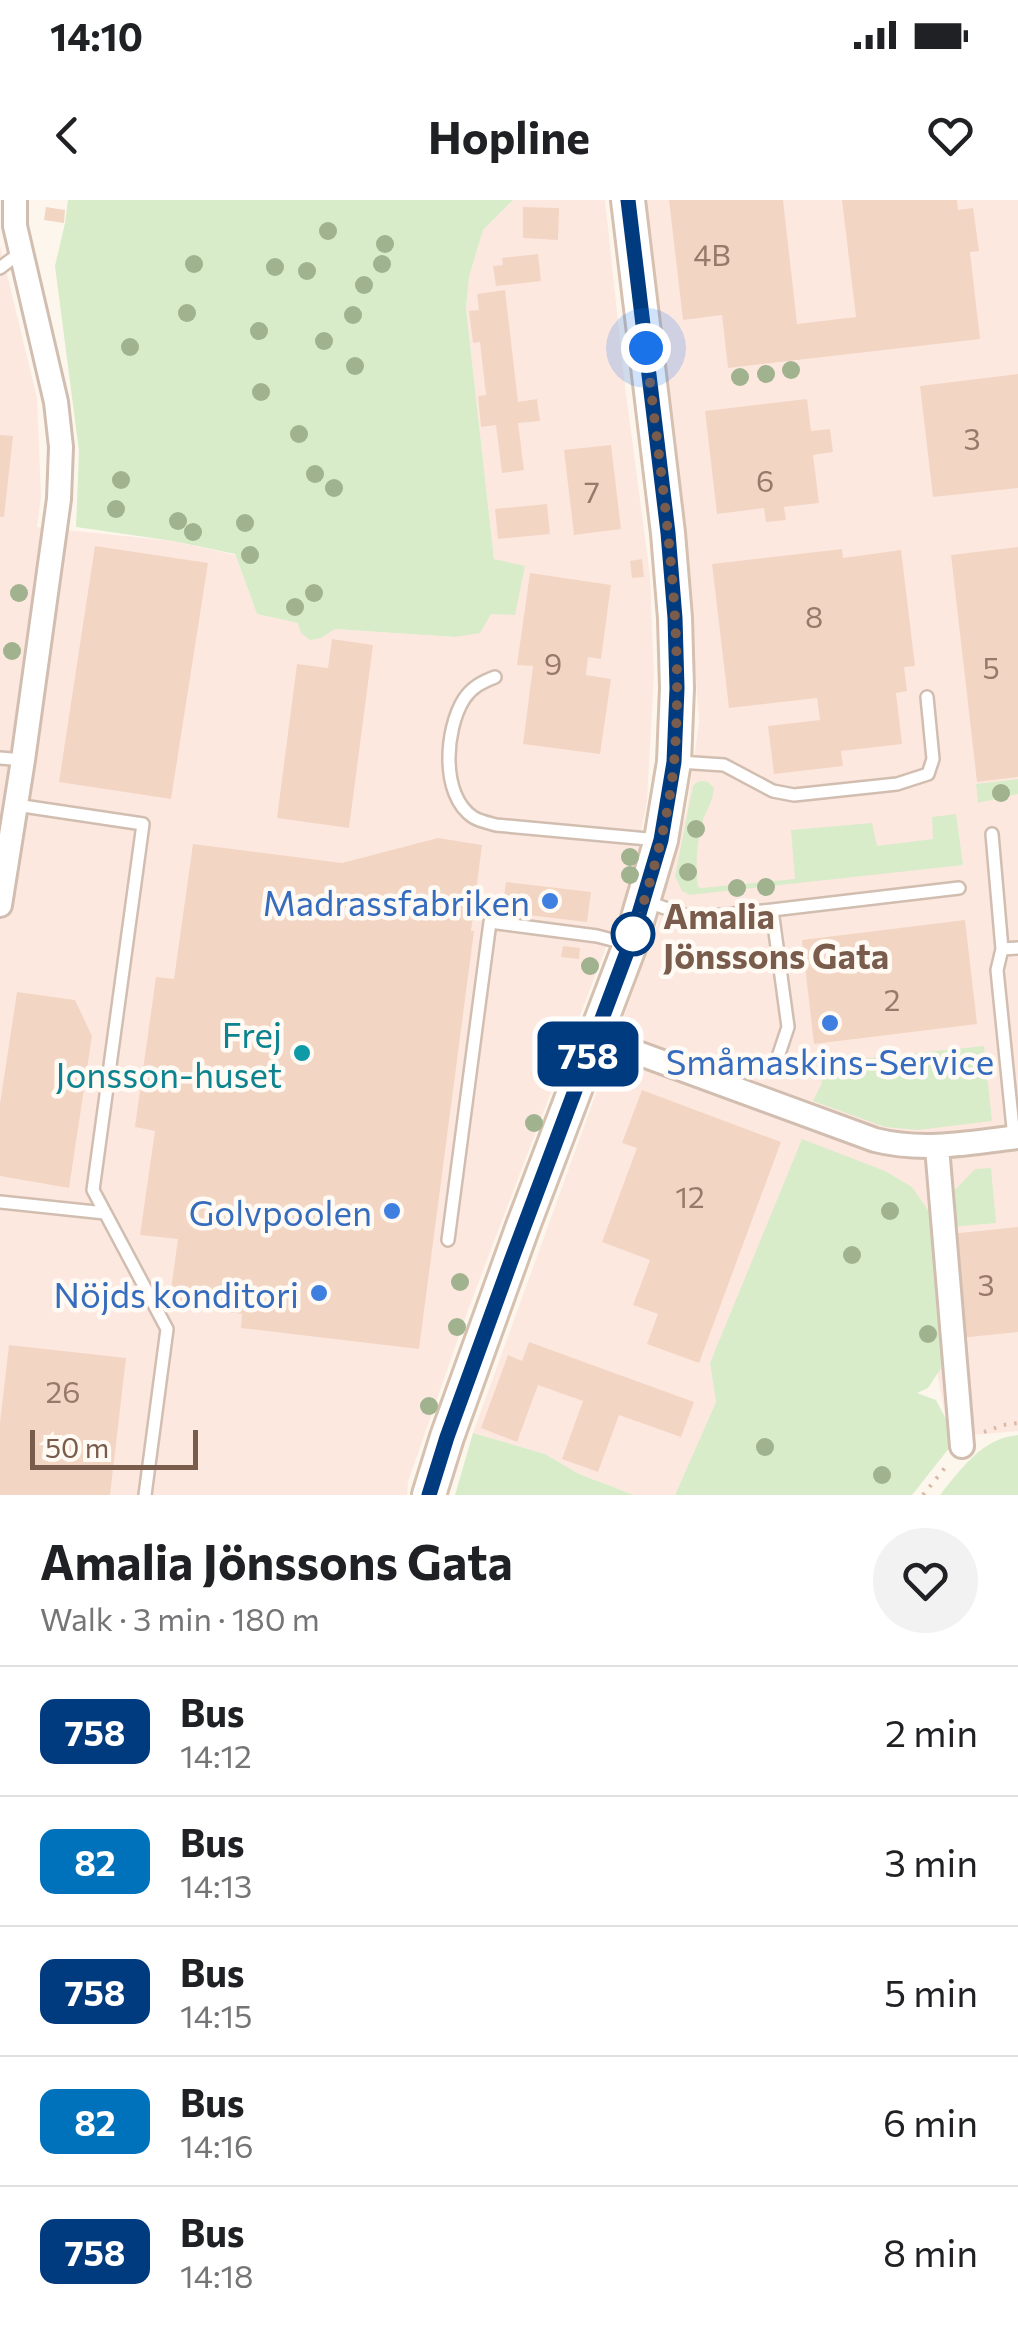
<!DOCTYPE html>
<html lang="en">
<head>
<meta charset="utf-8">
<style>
  body { margin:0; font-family:Commissioner,sans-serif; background:#f2f2f2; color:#202124; height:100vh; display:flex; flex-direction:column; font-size:38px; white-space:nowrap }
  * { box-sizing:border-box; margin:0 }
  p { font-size:32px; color:#757577 }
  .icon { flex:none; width:55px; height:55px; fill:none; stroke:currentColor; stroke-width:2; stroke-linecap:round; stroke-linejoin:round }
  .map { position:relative; height:1295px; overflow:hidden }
  .sheet { display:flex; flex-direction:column; background:#fff; flex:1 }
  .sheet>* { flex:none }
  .badge { padding:0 20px; border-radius:15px; font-size:35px; line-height:65px }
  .scale { position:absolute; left:30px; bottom:25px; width:168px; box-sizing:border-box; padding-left:10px; border:5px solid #7a5c4d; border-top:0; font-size:28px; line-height:35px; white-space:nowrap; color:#7a5c4d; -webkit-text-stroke:8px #fffaf3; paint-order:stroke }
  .you { position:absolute; width:50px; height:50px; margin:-25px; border:8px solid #fff; border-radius:50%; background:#1a73e8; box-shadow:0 0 0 15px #1a73e833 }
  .map>.badge { position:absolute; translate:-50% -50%; box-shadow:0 0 0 5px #fff }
  .round { display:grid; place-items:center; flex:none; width:105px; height:105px; border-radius:52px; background:#f2f2f2 }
  .head { display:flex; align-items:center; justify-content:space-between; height:170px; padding:0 40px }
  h1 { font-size:48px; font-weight:700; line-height:75px }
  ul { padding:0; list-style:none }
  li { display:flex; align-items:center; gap:30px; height:130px; padding:0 40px; border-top:2px solid #e0e0e0 }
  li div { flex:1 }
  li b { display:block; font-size:38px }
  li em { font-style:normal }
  li .badge { min-width:110px; font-weight:700; text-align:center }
  .status { display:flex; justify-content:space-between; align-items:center; height:70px; padding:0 50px; background:#fff; direction:ltr }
  .status svg { height:28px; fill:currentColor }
  header { display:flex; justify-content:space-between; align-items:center; height:130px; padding:0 40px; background:#fff; font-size:45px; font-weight:700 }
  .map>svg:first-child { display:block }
  .commercial { fill:#fde8e0 }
  .green { fill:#d8ecc9 }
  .building { fill:#f3d5c3 }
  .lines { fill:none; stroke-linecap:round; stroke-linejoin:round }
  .lane-casing { stroke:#d1beb0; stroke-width:16 }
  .street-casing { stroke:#d1beb0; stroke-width:28 }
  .secondary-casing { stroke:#d6c0b0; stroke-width:38 }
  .path { stroke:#d9b8a5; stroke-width:4; stroke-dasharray:2.5 8; stroke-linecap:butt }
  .lane { stroke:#fff; stroke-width:11 }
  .street { stroke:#fff; stroke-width:22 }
  .secondary { stroke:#fff; stroke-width:32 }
  .tree { fill:#a0b28e }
  .line-casing { stroke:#fff; stroke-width:22 }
  .line { stroke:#003b80; stroke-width:15 }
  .walk { stroke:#7a5c4d; stroke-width:10; stroke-dasharray:0 18 }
  .shop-dot { fill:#3f7fe0; stroke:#fffaf3; stroke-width:4 }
  .stop-dot { fill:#fff; stroke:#003b80; stroke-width:5 }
  .culture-dot { fill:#0f9aa8; stroke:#fffaf3; stroke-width:4 }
  .labels { text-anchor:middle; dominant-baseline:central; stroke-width:9; stroke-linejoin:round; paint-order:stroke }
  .number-label { font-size:30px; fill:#987a6a }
  .shop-label { font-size:35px; fill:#366cbe; stroke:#fffaf3; text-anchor:end }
  .stop-label { font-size:35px; font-weight:bold; fill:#7a5c4d; stroke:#fffaf3; text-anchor:start }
  .culture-label { font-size:35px; fill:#0d838f; stroke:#fffaf3; text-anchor:end }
</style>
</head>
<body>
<div class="status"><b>14:10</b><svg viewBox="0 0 49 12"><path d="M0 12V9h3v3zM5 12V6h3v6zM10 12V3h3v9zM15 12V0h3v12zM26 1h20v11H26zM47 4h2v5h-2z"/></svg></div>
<header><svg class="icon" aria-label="back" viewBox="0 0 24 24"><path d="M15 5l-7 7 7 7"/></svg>Hopline<svg class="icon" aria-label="heart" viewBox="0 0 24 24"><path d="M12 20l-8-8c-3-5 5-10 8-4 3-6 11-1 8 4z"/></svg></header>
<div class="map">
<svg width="1018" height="1295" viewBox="0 0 1018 1295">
  <rect width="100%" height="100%" fill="#fdf6ec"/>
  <path class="commercial" d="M513,0H605L624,178L650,376L654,476L647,601L632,679L468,1110L408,1282L407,1295H0V45L37,198L41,297L37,327L173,341L235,355L257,414L298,423L321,438L334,429L455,437L491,414L525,367L494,359L466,108L469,77L483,30Z
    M643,0H1018V1231L949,1237L904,993L710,1163L716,1202L675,1295H634L579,1274L545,1254L473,1233L657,725L687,609L699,522L687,354Z"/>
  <path class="green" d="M68,0H513L483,30L469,77L466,108L494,359L525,366L515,415L491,414L480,433L455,437L335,429L321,438L310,440L301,433L298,423L257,414L235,354L173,341L76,327L79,251L55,66L65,23Z
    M1018,579V594L978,603L976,584Z
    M702,581L708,582L714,588C713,600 707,609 703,620C697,641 695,665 698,687L702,688L795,679L791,630L872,623L877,646L933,639L932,617L956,614L963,665L690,695L682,691L675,676L693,586L697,582Z
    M984,846L992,921L918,930L885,927L813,901L822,883L816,864Z
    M802,939L885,971L912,987L932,1016L943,1165L928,1188L917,1193L936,1200L946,1219L950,1247L912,1295H675L716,1202L710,1163Z
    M991,968L996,1023L950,1027L947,998L975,969Z
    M473,1233L545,1254L579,1274L634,1295H455Z
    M1018,1235V1295H940C961,1269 982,1238 1018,1235Z"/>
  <path class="building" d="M669,0H783L797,124L856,117L842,0H957L958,10L973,8L979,51L970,52L980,139L728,168L722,115L683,120Z
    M46,7L65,10L64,23L44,20Z
    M523,7L559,8L558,40L523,38Z
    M538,54L541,81L496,86L493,66L503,65L502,58Z
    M505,90L518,202L537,199L540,221L518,223L524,270L502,273L496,225L481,227L478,196L486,195L480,142L473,143L469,111L479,110L477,94Z
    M1018,174V288L933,297L920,186Z
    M807,199L811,231L830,229L833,252L813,255L819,303L784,307L786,320L766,322L764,308L717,314L705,211Z
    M0,235L13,236L4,317H0Z
    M611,245L621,329L574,335L564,250Z
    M547,304L550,334L498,339L495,309Z
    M95,346L208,363L171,599L59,582Z
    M1018,347V577L977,582L951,355Z
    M842,349L843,358L901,350L915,466L904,467L907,491L896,493L902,544L841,551L843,566L774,574L768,526L820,520L817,498L729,508L712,364Z
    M642,359L644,377L632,378L630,361Z
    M530,373L611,385L601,459L588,457L586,475L611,479L600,554L523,544L533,466L517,465Z
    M332,439L373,445L349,628L277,618L297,464L328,468Z
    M438,638L482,645L471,731H474L419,1149L241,1128L242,1114L169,1104L178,1039L140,1035L155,931L135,927L156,777L174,779L193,644L342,663Z
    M506,682L591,692L587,722L502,712Z
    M965,720L977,824L814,844L802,740Z
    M563,746L580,748L579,759L561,757Z
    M17,792L75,800L92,836L69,988L0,976V904Z
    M642,890L781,942L699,1163L647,1144L658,1114L633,1105L650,1060L602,1042L637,948L622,943Z
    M1018,1027V1132L960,1138L950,1034Z
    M529,1142L694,1202L681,1237L619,1215L598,1272L562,1259L583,1201L538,1185L517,1242L481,1228L508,1155L522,1161Z
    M9,1145L126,1158L110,1295H0V1223Z"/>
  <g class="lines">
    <g class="lane-casing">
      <path id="lane" d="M0,68L21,52
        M495,477C482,482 472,487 464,499C445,529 440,595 473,617C479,621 489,623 496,625L659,640
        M0,558L23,560
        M679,562L724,565L773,591L794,595L897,584L928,574L933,559L927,497
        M16,605L143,624L93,990L167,1129L145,1295
        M992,634L1002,749L1018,748
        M648,702L693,718L772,710L788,827L779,854
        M772,710L959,688
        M1002,749L997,770L1014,938
        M0,1002L105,1013
        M448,1040L490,722L597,736L628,744"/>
    </g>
    <g class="street-casing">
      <path id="street" d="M0,705L23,560L59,299L61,247L56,202L15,26V0
        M594,837L875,940C923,952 970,943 1018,937
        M937,947L962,1246"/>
    </g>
    <g class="secondary-casing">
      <path id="secondary" d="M429,1295L447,1237L523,1026L630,745L661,640L674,562L677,488L675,418L668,333L628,0"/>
    </g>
    <path class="path" d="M984,1232L1003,1225L1018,1223
      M923,1295L948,1264"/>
    <use href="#lane" class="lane"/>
    <use href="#street" class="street"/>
    <use href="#secondary" class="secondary"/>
  </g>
  <g class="tree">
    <circle cx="328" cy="31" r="9"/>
    <circle cx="385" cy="44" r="9"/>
    <circle cx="194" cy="64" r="9"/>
    <circle cx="382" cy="64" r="9"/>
    <circle cx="275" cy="67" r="9"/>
    <circle cx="307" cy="71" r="9"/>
    <circle cx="364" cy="85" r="9"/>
    <circle cx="187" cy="113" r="9"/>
    <circle cx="353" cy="115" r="9"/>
    <circle cx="259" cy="131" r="9"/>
    <circle cx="324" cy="141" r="9"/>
    <circle cx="130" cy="147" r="9"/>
    <circle cx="355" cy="166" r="9"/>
    <circle cx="791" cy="170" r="9"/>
    <circle cx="766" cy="174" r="9"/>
    <circle cx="740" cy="177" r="9"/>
    <circle cx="261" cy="192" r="9"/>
    <circle cx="299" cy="234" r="9"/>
    <circle cx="315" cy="274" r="9"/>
    <circle cx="121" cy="280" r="9"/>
    <circle cx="334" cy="288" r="9"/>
    <circle cx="116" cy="309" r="9"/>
    <circle cx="178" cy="321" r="9"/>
    <circle cx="245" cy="323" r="9"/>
    <circle cx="193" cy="332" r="9"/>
    <circle cx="250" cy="355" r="9"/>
    <circle cx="19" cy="393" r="9"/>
    <circle cx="314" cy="393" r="9"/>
    <circle cx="295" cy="407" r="9"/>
    <circle cx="12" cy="451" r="9"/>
    <circle cx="1001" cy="593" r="9"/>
    <circle cx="696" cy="629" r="9"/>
    <circle cx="630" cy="657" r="9"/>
    <circle cx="688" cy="672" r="9"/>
    <circle cx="630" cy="675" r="9"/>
    <circle cx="766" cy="687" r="9"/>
    <circle cx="737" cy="688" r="9"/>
    <circle cx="590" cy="766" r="9"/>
    <circle cx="534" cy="923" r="9"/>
    <circle cx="890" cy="1011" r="9"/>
    <circle cx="852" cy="1055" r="9"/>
    <circle cx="460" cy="1082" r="9"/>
    <circle cx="457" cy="1127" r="9"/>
    <circle cx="928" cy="1134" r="9"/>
    <circle cx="429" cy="1206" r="9"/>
    <circle cx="765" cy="1247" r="9"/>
    <circle cx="882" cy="1275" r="9"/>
  </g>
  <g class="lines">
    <g class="line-casing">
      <path id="line" d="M429,1295L447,1237L511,1061L630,744L661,640L674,562L677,488L675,418L668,333L628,0"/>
    </g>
    <use href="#line" class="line"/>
    <path class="walk" d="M633,734C653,677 671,612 675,550C684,416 661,281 646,148"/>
  </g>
  <g class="shop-dot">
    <circle cx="550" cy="701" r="10"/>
    <circle cx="830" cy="823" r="10"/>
    <circle cx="392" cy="1011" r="10"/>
    <circle cx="319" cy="1093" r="10"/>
  </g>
  <circle class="stop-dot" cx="633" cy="734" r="20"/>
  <circle class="culture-dot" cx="302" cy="853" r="10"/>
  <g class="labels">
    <g class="number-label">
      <text x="712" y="53">4B</text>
      <text x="972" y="237">3</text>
      <text x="765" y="279">6</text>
      <text x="592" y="290">7</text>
      <text x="814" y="415">8</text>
      <text x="553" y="462">9</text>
      <text x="991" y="466">5</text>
      <text x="892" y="798">2</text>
      <text x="690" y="995">12</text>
      <text x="986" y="1083">3</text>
      <text x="63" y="1190">26</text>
    </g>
    <g class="shop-label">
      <text x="530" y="701">Madrassfabriken</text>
      <text x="830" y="860" text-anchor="middle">Småmaskins-Service</text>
      <text x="372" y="1011">Golvpoolen</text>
      <text x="299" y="1093">Nöjds konditori</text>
    </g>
    <g class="stop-label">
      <text x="663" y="714">Amalia<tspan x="663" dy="40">Jönssons Gata</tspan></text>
    </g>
    <g class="culture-label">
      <text x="282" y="833">Frej<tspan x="282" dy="40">Jonsson-huset</tspan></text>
    </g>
  </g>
</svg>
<div class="scale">50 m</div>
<div class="you" style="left:646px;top:148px"></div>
<b class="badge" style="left:588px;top:854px;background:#003b80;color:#fff">758</b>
</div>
<section class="sheet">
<div class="head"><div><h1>Amalia Jönssons Gata</h1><p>Walk · 3 min · 180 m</p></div><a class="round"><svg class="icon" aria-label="heart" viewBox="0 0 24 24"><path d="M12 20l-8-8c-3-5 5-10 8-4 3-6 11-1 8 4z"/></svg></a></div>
<ul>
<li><span class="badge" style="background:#003b80;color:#fff">758</span><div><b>Bus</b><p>14:12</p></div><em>2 min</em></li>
<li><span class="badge" style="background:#0072bc;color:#fff">82</span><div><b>Bus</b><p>14:13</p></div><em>3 min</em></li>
<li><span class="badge" style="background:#003b80;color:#fff">758</span><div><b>Bus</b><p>14:15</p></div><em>5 min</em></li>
<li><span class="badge" style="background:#0072bc;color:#fff">82</span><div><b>Bus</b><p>14:16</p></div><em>6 min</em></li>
<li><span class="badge" style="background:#003b80;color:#fff">758</span><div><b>Bus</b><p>14:18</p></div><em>8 min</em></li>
</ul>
</section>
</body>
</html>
